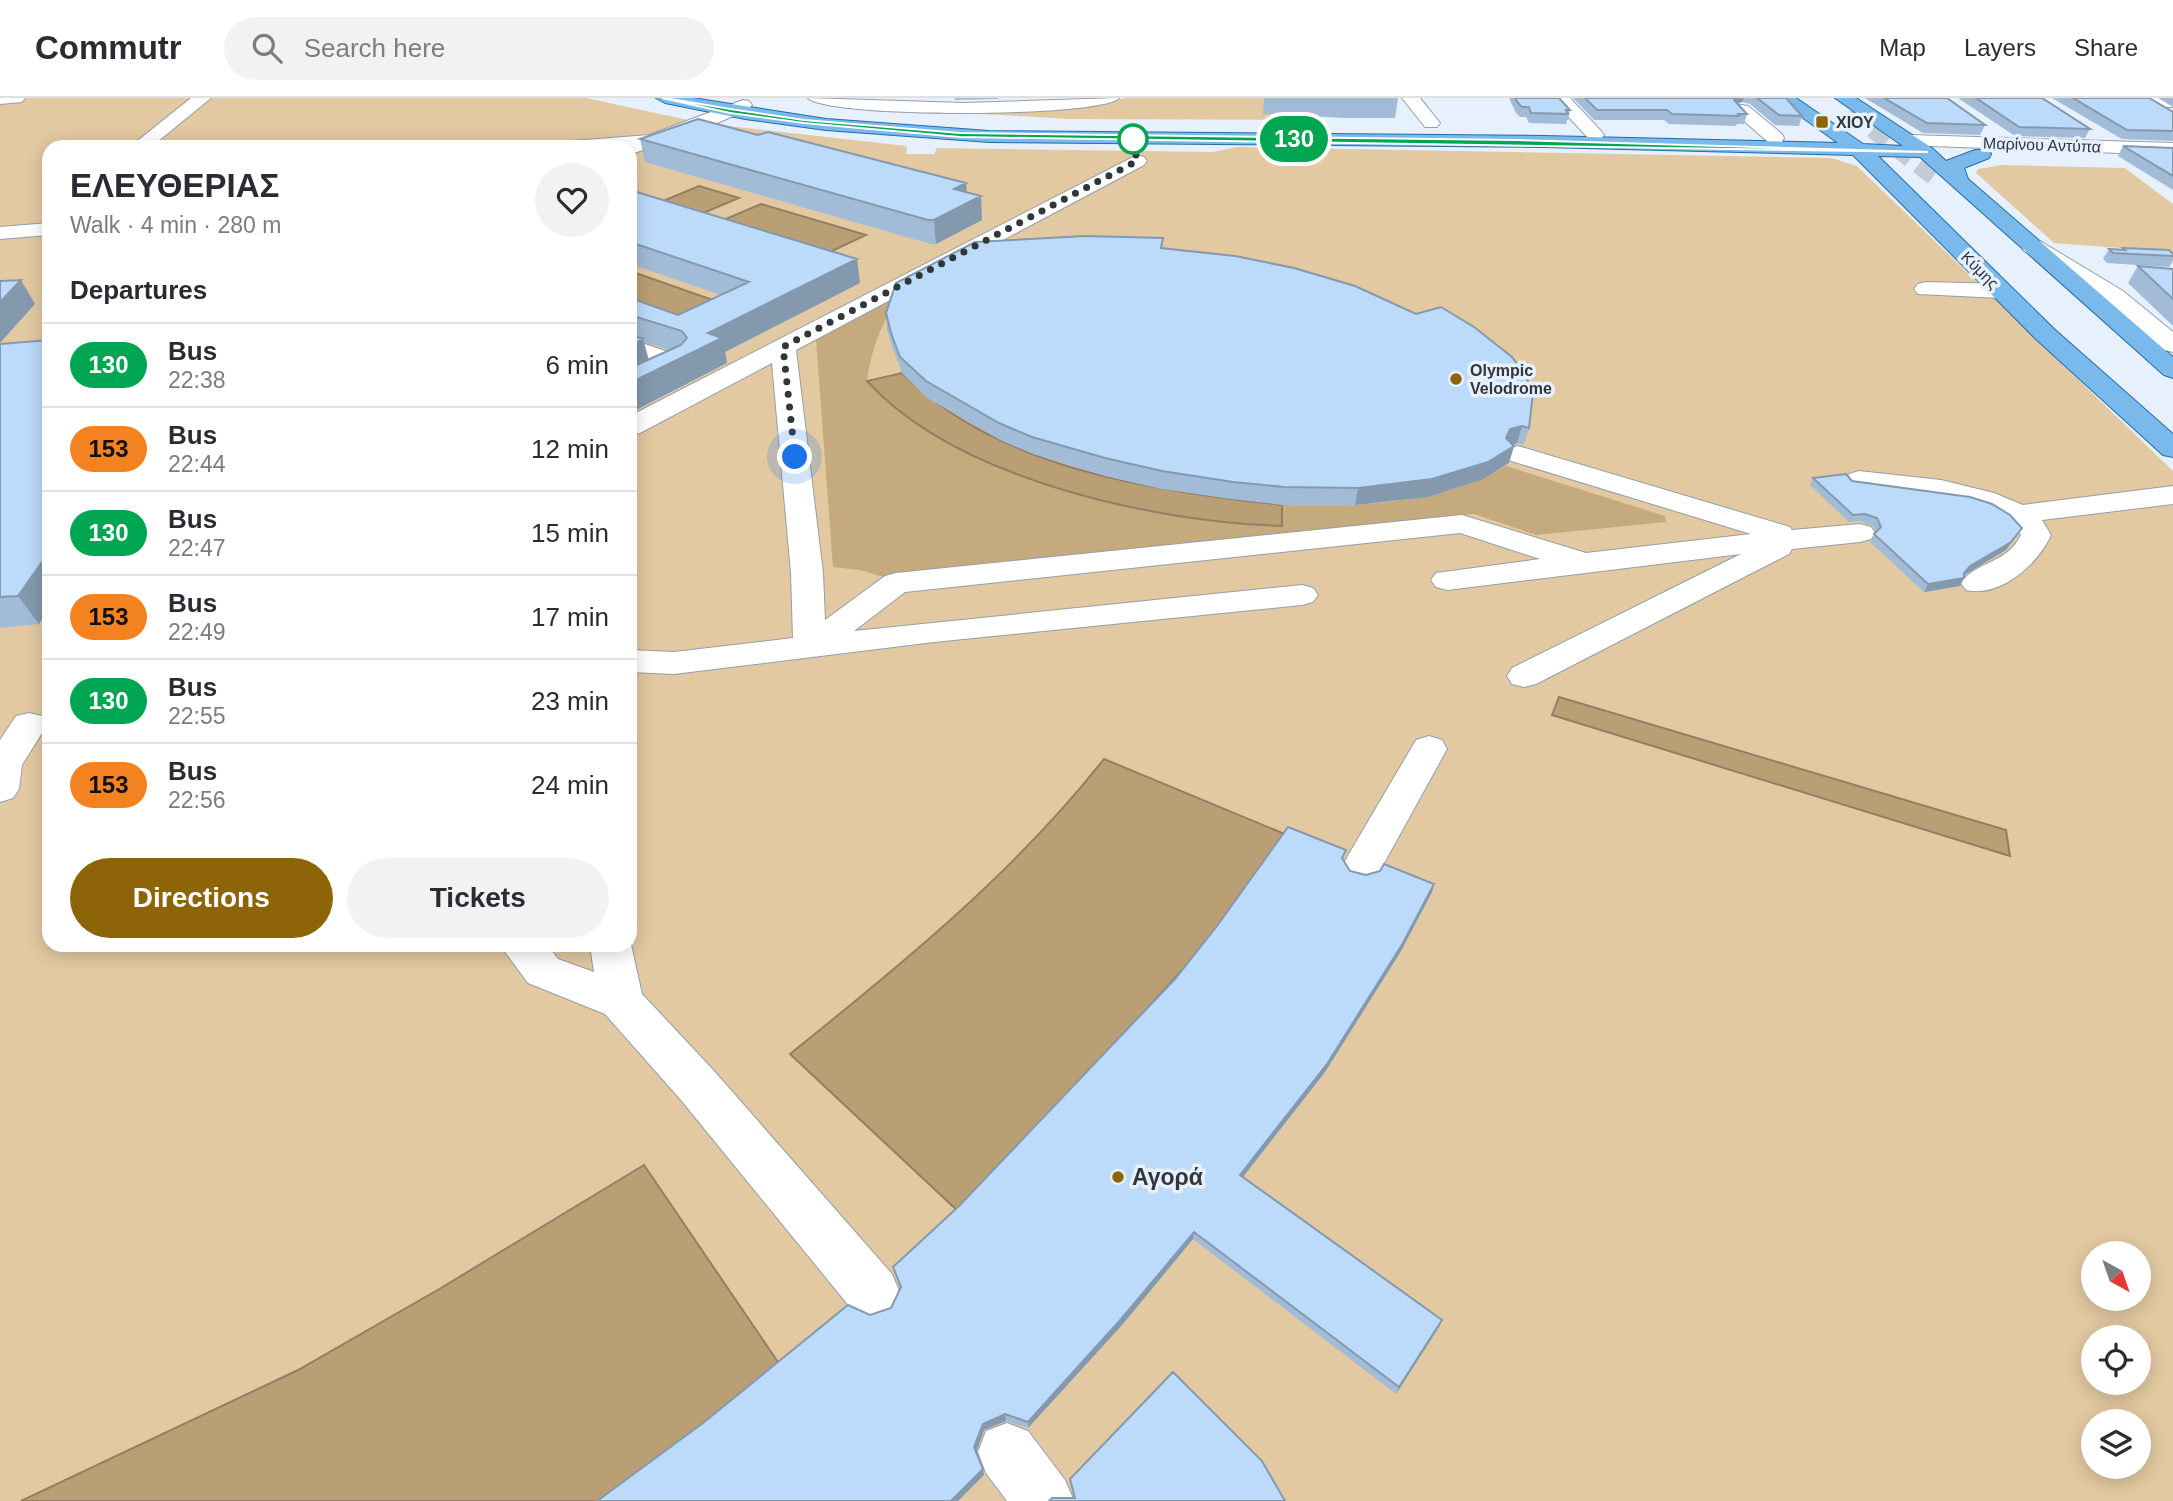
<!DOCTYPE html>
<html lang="en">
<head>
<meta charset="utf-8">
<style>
  body { margin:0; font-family:Arial,sans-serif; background:#f2f2f3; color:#2b2b33; height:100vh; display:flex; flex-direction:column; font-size:26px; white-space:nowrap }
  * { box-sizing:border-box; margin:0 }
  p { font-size:23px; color:#7c7c81 }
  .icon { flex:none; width:38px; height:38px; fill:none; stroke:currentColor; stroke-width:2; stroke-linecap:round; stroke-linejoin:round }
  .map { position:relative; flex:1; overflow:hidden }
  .sheet { position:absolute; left:42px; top:42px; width:595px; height:812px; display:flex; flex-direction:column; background:#fff; border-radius:21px; box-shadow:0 4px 18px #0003 }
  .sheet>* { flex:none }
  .badge { padding:0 14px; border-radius:23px; font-size:24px; line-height:46px }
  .needle { width:46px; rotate:140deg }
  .tools { position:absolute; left:2081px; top:1143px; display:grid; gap:14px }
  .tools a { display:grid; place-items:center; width:70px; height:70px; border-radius:50%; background:#fff; box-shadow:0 4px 18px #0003; font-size:35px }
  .you { position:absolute; width:35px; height:35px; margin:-18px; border:5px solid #fff; border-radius:50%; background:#1a73e8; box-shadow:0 0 0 10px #1a73e833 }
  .map>.badge { position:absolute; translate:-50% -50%; box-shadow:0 0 0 4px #fff }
  h2 { padding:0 28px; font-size:26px; line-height:63px }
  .round { display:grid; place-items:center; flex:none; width:74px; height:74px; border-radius:37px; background:#f2f2f3 }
  .head { display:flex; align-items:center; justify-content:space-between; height:119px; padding:0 28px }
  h1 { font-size:33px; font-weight:700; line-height:52px }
  .primary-button { display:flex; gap:14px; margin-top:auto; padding:14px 28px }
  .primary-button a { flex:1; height:80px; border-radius:42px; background:#8d6407; color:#fff; font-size:28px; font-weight:700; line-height:80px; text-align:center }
  .primary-button a+a { background:#f2f2f3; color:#2b2b33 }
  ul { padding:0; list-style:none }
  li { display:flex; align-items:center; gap:21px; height:84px; padding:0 28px; border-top:2px solid #e1e1e2 }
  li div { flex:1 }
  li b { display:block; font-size:26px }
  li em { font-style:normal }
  li .badge { min-width:77px; font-weight:700; text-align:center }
  header { display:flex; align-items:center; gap:42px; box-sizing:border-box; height:98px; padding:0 35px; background:#fff; border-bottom:2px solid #e1e1e2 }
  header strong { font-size:33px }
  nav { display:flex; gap:38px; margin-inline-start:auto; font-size:24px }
  .search { width:490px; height:63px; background:#f2f2f3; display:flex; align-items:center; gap:18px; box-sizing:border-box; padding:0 24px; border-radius:38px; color:#7c7c81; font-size:26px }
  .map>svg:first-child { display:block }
  .green { fill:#e2c9a1; fill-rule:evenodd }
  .forest { fill:#c5aa7e }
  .water { fill:#ba9f74; stroke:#918063; stroke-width:2 }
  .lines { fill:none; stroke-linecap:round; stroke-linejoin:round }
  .major-tunnel { stroke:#c2ccd6; stroke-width:19; stroke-dasharray:19 10; stroke-linecap:butt }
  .minor-casing { stroke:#949ea9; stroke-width:2 }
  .major-casing { stroke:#256da5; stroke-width:2 }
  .minor { fill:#fff; fill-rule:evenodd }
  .major { fill:#79b9ec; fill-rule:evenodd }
  .wall { fill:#a2bbd6; fill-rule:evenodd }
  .shaded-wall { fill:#8499ae }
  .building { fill:#bcdaf9; stroke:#8499ae; stroke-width:2 }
  .line { fill:#00a651; stroke:#fff; stroke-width:2 }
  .walk { stroke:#31363a; stroke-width:7; stroke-dasharray:0 12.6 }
  .poi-dot { fill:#8d6407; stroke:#e6f1fd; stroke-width:2.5 }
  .stop-dot { fill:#fff; stroke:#00a651; stroke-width:3.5 }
  .labels { text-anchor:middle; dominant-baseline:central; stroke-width:7; stroke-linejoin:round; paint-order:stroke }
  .far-poi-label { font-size:16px; font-weight:bold; fill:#31363a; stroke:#e6f1fd; text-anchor:start }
  .far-street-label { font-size:16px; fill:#31363a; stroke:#e6f1fd }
  .near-poi-label { font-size:23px; font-weight:bold; fill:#31363a; stroke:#e6f1fd; text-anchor:start }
</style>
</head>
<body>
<header>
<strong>Commutr</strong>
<div class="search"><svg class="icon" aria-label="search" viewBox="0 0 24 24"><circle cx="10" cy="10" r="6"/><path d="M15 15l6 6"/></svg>Search here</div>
<nav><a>Map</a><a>Layers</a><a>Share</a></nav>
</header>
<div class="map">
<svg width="2173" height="1403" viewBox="0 0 2173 1403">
  <rect width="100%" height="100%" fill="#e6f1fd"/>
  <path class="green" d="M0,0H586L693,23L699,33L719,27L907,48L906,56H934L937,50L1213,54L1237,49L1831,60L1857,68L2173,373V1403H0ZM49,49H630V847H49ZM2093,1155H2138V1200H2093ZM2093,1239H2138V1284H2093ZM2093,1323H2138V1368H2093Z
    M1127,0H1294L1305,22L1069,21L946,14L1103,4Z
    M2002,67L2125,70L2173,106V154L2054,145L1976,75L1978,71Z"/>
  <path class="forest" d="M906,192C883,219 872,248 867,283C955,381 1154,424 1281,428L1282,407C1359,409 1437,407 1506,368L1665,418L1666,424L1536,437L1474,416L884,479L859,472L833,469L816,242Z"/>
  <path class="water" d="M699,88L739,100L687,122L646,110Z
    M761,106L866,137L815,161L709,128Z
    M630,173L724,206L671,231L630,216Z
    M902,275C1000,372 1151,392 1282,407V428C1153,424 956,381 867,283Z
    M1559,599L2006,732L2010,758L1552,617Z
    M1104,661L1287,737L1216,835L960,1115L790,956C901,867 1015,774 1104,661Z
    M644,1067L782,1270L611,1403H21L298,1272L441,1190Z"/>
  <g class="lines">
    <path class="major-tunnel" d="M1850,13L1934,78"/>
    <g class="minor-casing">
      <path id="minor" d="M0,0H25L22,4L0,6Z
        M191,0H211L151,49H130Z
        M808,0L964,5L1119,0C1101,20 826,20 808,0Z
        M1402,0H1420L1440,25L1437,29H1425Z
        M1551,0H1570L1601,33L1604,37L1601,41H1589Z
        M2148,0H2173V9H2143L2140,5Z
        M743,2L749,3L752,7L749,11L706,30L637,54L630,56V49H563L572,43L649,37Z
        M1742,7L1748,8L1782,36L1784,40L1782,44H1768L1736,16L1733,12L1736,8Z
        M1911,37L2173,45V57L1904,47L1902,43Z
        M1137,57L1144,59L1147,63L1144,67L796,252L823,475L825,522L885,478L896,475L1462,417L1586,455L1751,436L1508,362L1504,356L1508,350L1518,348L1790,429L1792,432L1860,426L1871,429L1875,435L1871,441L1860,444L1792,451L1789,456L1536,586L1524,589L1512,586L1507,578L1512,570L1741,456L1447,492L1436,489L1431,482L1436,475L1540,461L1460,435L905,494L854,533L1302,487L1313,490L1318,497L1313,504L1302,507L934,544L674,576L630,574V552L674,554L793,540L791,475L772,265L640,335L630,337V318Z
        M49,125V137L0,141V129Z
        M2032,141L2040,143L2123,193L2173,234V254L2164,252L2107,203L2024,153L2021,148L2024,143Z
        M1926,184L2001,186L2009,188L2013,193L2009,198L2001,200L1918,196L1914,191L1918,186Z
        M630,241L686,260L690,265L686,270L677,273L668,270L630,256Z
        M1859,373L1941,382L1994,395L2023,407L2173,388V406L2042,422L2051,437C2038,466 2000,500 1966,492L1961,485C1976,463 2007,466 2021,437C1993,391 1894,399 1849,388L1845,382L1849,376Z
        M29,615L42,618L47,627L22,667L19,691L13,700L0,704V642L16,618Z
        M1429,638L1442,642L1447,651L1377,778L1363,782L1349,778L1343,767L1349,756L1416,642Z
        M630,842L642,896L715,974L892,1176L900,1195L892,1214L873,1221L854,1214L681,1002L605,916L528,885L500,847H547L558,861L594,874L590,847H630Z
        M1007,1325L1028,1333L1065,1382L1074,1403H1007L986,1375L978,1354L986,1333Z"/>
    </g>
    <g class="major-casing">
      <path id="major" d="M656,0H693L826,21L989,33L1544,38L1838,45L1775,0H1796L1863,46L1903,48L1835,0H1856L1932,50L1946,63L1975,52H1989L1991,56L1989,60L1964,70L1968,81L2173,259V280L2164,277L1920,59L1878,58L2054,231L2173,336V359L2163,357L2036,241L1853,57L1544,49L989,44L826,32L745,21L665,5Z"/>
    </g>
    <use href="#minor" class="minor"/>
    <use href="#major" class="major"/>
  </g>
  <path class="wall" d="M955,0H998V1L955,2Z
    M1264,0H1398L1395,20H1346L1263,16Z
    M1509,0H1559L1570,12L1568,22H1567L1566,26L1529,25L1526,19H1520L1516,15Z
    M1573,0H1786L1802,18L1799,28L1775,27L1750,6L1742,4L1737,6L1747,16L1744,26H1737L1736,28L1669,26L1664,22H1594Z
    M1865,0H1947L1985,27L1980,37L1923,35Z
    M1958,0H2042L2090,31L2085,40L2015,38Z
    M2052,0H2149L2173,14V43L2122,41Z
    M2158,0H2173V9Z
    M640,41L967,95L981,98L982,122L936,146H931L645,64Z
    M2123,48L2173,50V92L2118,58Z
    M630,92L857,161L860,185L725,254L727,265L630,315V200L678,217L721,197L630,166ZM644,244L669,252L648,262Z
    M1163,140V150L1529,330L1524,347L1517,345L1513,347L1514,348L1509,365L1483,381L1428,399L1355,407H1282L1231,401L1161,391L1105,378L1033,356L1000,342L927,300L902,275L893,251L887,232L886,215Z
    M2123,150L2173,156V163L2169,169L2107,165L2103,161L2109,151L2122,152Z
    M2138,168L2173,171V228L2128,185Z
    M49,242V510L39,526L0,530V246Z
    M1813,380L1852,383L2022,430L2006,452L1966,476L1960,488L1924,494L1870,444L1876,434L1873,428L1861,423L1849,424L1810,387Z
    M1343,762L1350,773L1432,794L1401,853L1325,974L1243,1079L1439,1229L1396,1296L1193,1141L1122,1227L1028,1330L1006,1323L984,1332L976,1353L983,1371L984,1377L870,1217L891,1210L900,1190L893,1169Z"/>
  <path class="shaded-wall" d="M1735,0H1744L1742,4L1734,6V2Z
    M966,85L968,105L981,98L982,122L936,146L934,122L954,91Z
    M857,161L860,185L725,254L727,265L630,315V285L708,235Z
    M21,182L35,206L0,245V204Z
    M643,241L650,266L630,277V248Z
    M1522,328L1517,345L1506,349L1514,348L1509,365L1483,381L1428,399L1355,407L1358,390L1506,340L1510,331Z
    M2022,430L2006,452L1966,476L1962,480H1964L1960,488L1924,494L1928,486L1964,475L1970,468Z
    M48,454L49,456V510L39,526L18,498Z
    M1434,786L1432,794L1401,853L1325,974L1239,1084L1240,1077Z
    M1194,1134L1193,1141L1122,1227L1028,1330V1324Z
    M1442,1222L1439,1229L1396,1296L1399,1289Z
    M1005,1316L1006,1323L984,1332L976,1355L974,1349L983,1326Z
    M983,1371L984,1377L958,1403H951Z"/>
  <path class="building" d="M1515,0H1559L1570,12H1566L1568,16L1531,15L1529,9H1522L1518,5Z
    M1585,0H1735L1734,2L1747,16H1738L1739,18L1672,16L1667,12H1597Z
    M1757,0H1786L1802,18L1779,17Z
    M1884,0H1947L1985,27L1927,25Z
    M1976,0H2042L2090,31L2019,29Z
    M2073,0H2149L2173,14V33L2127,32Z
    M698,21L758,37L768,34L966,85L954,91L981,98L934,122H928L640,41Z
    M2123,48L2173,50V78Z
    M630,92L857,161L708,235L722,240L630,285V270L681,247L687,240L682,233L630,217V200L678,217L749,184L630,144Z
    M1085,138L1163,140L1161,150L1235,158L1294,170L1355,188L1416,216L1441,209L1474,229L1512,259L1526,278L1533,295L1529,330L1522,328L1510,331L1506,340L1514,348L1488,364L1432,381L1358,390L1284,389L1233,384L1162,373L1105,360L1032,339L999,325L926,283L900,259L891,235L886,215L896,185L975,144Z
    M2123,150L2169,152L2173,156V158L2113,155L2109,151L2125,152Z
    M2138,168L2173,171V201Z
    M21,182L0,204V183Z
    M630,236L643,241L630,248Z
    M49,242V454L18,498L0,499V246Z
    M1846,376L1852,383L1970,399L1992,406L2010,417L2022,430L2011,444L1970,468L1964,475V480L1928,486L1874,436L1881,429L1877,420L1865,416L1853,417L1813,380Z
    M1288,729L1346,752L1342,760L1350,773L1366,777L1380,773L1384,766L1434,786L1403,845L1327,966L1240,1077L1442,1222L1399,1289L1194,1134L1122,1220L1028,1324L1005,1316L983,1326L974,1349L983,1371L951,1403H597L703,1325L848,1207L870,1217L891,1210L901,1189L893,1169L959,1108L1175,881L1217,828Z
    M1173,1274L1262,1363L1285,1403H1049L1052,1400H1075L1070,1381Z"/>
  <path class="line" d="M662,0H665L730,11L804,22L960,35L1516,42L1928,54L960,39L804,25L730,15Z"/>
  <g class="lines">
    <path class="walk" d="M795,359L783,249L1137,63L1133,41"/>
  </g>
  <g class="poi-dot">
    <rect x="1815" y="17" width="14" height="14" rx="3.5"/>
    <circle cx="1456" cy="281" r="7"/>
    <circle cx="1118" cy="1079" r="7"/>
  </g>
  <circle class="stop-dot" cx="1133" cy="41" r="14"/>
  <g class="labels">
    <g class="far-poi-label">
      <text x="1836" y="24">ΧΙΟΥ</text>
      <text x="1470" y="272">Olympic<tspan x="1470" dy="18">Velodrome</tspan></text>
    </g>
    <g class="far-street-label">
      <text transform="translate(2042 47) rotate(2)">Μαρίνου Αντύπα</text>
      <text transform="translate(1980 172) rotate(45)">Κύμης</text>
    </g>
    <g class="near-poi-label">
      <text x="1132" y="1079">Αγορά</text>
    </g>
  </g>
</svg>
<div class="tools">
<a><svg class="needle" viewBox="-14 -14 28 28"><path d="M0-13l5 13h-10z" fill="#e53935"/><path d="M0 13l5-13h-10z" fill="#7c7c81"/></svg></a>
<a><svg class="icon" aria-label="locate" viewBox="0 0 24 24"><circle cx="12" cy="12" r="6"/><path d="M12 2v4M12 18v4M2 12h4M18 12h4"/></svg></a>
<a><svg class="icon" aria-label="layers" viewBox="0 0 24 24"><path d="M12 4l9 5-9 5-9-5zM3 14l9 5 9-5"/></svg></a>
</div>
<div class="you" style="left:795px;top:359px"></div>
<b class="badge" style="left:1294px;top:41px;background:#00a651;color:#fff">130</b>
<section class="sheet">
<div class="head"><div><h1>ΕΛΕΥΘΕΡΙΑΣ</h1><p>Walk · 4 min · 280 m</p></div><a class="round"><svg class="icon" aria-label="heart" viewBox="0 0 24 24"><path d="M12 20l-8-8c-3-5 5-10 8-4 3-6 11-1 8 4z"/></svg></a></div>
<h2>Departures</h2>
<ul>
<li><span class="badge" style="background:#00a651;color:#fff">130</span><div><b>Bus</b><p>22:38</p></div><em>6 min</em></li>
<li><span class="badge" style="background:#f58220;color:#111">153</span><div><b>Bus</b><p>22:44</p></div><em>12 min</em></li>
<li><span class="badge" style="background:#00a651;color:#fff">130</span><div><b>Bus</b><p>22:47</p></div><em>15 min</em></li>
<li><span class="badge" style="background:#f58220;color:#111">153</span><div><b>Bus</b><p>22:49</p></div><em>17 min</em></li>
<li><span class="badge" style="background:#00a651;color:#fff">130</span><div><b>Bus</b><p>22:55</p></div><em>23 min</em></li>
<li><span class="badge" style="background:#f58220;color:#111">153</span><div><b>Bus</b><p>22:56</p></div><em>24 min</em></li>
</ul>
<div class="primary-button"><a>Directions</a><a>Tickets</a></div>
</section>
</div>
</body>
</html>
